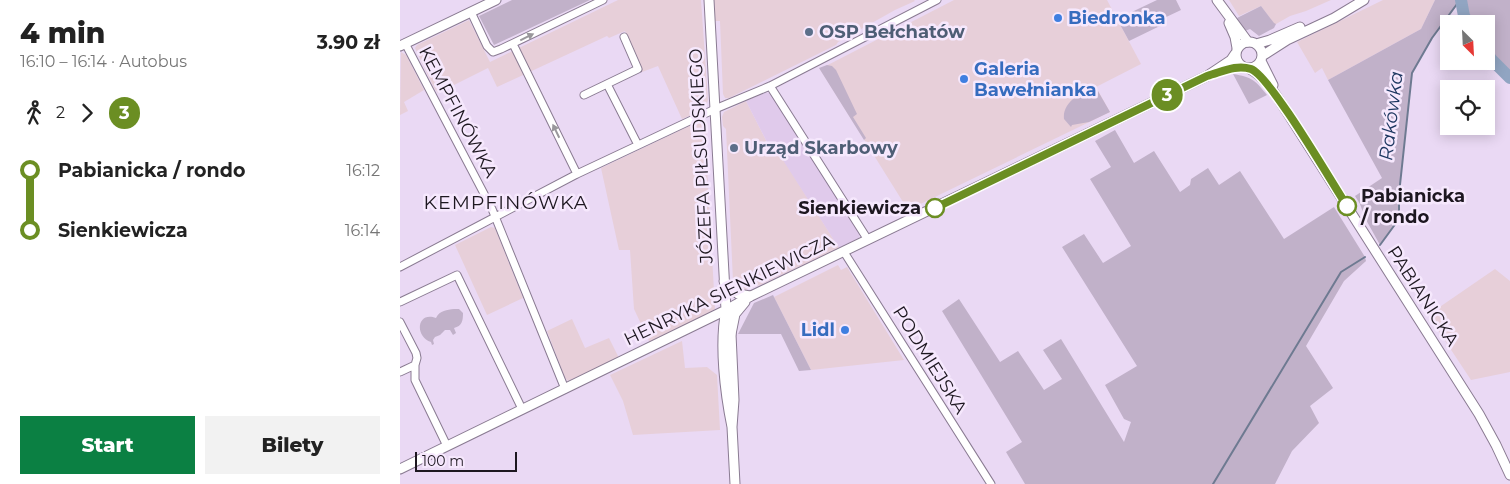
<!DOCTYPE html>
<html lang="pl">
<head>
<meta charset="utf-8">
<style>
  body { margin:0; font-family:Montserrat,sans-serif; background:#f2f2f2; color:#222; height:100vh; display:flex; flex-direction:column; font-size:19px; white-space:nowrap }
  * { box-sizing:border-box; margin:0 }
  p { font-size:16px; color:#767676 }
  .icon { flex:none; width:28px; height:28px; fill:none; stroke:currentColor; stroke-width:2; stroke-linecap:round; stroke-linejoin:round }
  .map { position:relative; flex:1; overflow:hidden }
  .panel { display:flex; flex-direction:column; background:#fff; width:400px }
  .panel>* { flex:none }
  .badge { padding:0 10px; border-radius:16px; font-size:18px; line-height:32px }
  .needle { width:32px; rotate:156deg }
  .controls { position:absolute; left:1040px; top:15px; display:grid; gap:10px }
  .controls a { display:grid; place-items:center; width:55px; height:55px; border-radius:0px; background:#fff; box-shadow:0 2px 12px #0003; font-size:25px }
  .scale { position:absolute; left:15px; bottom:12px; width:102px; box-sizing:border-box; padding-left:5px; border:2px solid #1d1720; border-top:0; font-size:14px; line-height:18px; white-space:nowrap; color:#1d1720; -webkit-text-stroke:4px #f6e8fd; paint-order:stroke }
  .map>.badge { position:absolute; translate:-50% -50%; box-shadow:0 0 0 2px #fff }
  .legs { display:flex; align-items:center; gap:8px; height:55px; padding:0 20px; font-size:16px }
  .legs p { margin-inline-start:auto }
  .overview { display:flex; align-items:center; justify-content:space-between; height:85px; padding:0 20px }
  h1 { font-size:28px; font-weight:800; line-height:38px }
  .action { display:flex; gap:10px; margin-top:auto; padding:10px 20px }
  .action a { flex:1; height:58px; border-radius:0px; background:#0b8043; color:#fff; font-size:20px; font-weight:800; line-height:58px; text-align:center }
  .action a+a { background:#f2f2f2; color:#222 }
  ul { padding:0 20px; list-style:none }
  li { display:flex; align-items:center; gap:18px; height:60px; font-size:19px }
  li i { display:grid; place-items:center; width:8px; height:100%; margin:0 6px; background:currentColor }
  li i::after { content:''; width:12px; height:12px; margin:-6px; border:4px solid; border-radius:50%; background:#fff }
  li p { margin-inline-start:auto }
  li:first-child i { background:linear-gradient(#0000 50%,currentColor 0) }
  li:last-child i { background:linear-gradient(currentColor 50%,#0000 0) }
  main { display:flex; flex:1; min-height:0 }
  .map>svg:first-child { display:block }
  .commercial { fill:#e7cfd9 }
  .built { fill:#e0caeb }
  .green { fill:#c1b1c9 }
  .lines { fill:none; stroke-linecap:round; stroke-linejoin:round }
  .stream { stroke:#6e7a91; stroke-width:2 }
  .river { stroke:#91a5c2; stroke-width:12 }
  .minor-casing { stroke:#8a7b92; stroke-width:9 }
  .tertiary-casing { stroke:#8a7b92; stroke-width:11 }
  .secondary-casing { stroke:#8a7b92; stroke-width:11 }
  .minor { stroke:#fff; stroke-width:7 }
  .tertiary { stroke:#fff; stroke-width:9 }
  .secondary { stroke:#fff; stroke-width:9 }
  .oneway { fill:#99979b }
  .line-1-casing { stroke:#fff; stroke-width:11 }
  .line-1 { stroke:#6b8e23; stroke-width:8 }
  .shop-dot { fill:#3f7fe0; stroke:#f6e8fd; stroke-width:2 }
  .service-dot { fill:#5c6f8a; stroke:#f6e8fd; stroke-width:2 }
  .stop-1-dot { fill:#fff; stroke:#6b8e23; stroke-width:2.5 }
  .labels { text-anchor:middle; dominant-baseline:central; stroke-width:5; stroke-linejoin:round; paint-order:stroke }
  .shop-label { font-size:18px; font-weight:bold; fill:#366cbe; stroke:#f6e8fd; text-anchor:start }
  .service-label { font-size:18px; font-weight:bold; fill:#4e5e75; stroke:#f6e8fd; text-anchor:start }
  .street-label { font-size:18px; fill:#1d1720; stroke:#f6e8fd }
  .stop-label { font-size:18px; font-weight:bold; fill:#1d1720; stroke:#f6e8fd; text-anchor:start }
  .water-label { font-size:19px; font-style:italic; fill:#1e3861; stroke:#f6e8fd }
  .neighbourhood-label { font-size:19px; letter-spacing:1px; fill:#1d1720; stroke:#f6e8fd }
</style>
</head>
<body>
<main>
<section class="panel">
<div class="overview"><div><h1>4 min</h1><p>16:10 – 16:14 · Autobus</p></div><b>3.90 zł</b></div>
<div class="legs"><svg class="icon" aria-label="walk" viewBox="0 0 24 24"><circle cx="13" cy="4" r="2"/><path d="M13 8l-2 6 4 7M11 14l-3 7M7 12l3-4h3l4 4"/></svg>2<svg class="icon" aria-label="forward" viewBox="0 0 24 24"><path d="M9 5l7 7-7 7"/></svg><b class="badge" style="background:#6b8e23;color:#fff">3</b></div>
<ul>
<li><i style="color:#6b8e23"></i><b>Pabianicka / rondo</b><p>16:12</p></li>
<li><i style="color:#6b8e23"></i><b>Sienkiewicza</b><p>16:14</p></li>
</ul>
<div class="action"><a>Start</a><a>Bilety</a></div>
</section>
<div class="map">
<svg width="1110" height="484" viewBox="0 0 1110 484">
  <rect width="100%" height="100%" fill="#ead9f4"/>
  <path class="commercial" d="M218,0H301L308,100L305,109L282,119L258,66L242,72L225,31L209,38L207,36L97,87L88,68L38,93L34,88L15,48L17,45L69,20L90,62Z
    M314,0H514L515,1L495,10L438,42L436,45L329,98H325L323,94L320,21H315Z
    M554,0H707L741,64L696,87L710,112L508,210L420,69Z
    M829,0H931L906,11L890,16L876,24H874L861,6L839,16Z
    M983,0H1035L1021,29L928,80L922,68L915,73L897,42Z
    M1,52L6,55L24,90L4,102L8,111L0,115Z
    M346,101L371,150L381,156L439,248L360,285L342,291L337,288L333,281L326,129L323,126L322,117L324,112Z
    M302,120L305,121L307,127L306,149L315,309L307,315L250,343L234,309L230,250H219L201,168Z
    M91,227L95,228L96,231L123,298L87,315L55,245Z
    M438,265L441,270L447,267L504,360L411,370L374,297Z
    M1095,269L1110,281V372L1071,380L1028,315Z
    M172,319L185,348L209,338L219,358L168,381L165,378L147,331Z
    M282,341L285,368L307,367L317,375L320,430L233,435L223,401L210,375Z"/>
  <path class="built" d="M365,93H370L373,97L460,233L459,238L439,248L381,157L371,150L346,101Z"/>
  <path class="green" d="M112,0H190L94,45L79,16Z
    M757,0H776L781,10L762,19L764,24L729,41L717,19Z
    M1035,0H1060L1032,38L1012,73L999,194V219L980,245L965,218L960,204L955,196L982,178L928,80L1021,29Z
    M1061,0H1110V78L1091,59L1086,51V24H1069L1064,16Z
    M861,6L874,23L876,24L874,28L859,36L850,29L845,31L837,18Z
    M427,65L432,66L436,70L457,114L453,117L466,138L464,140L419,68Z
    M833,74C852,77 855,80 867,95L849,104Z
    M695,86L710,112L689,122L672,125L671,127L664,119C662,102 682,92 695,86Z
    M715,130L734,163L754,151L780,192L790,185L791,179L808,168L819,185L840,171L884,239L934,207L965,257L966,261L944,281L906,346L933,388L910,406L919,423L892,451L875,484H625L606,452L622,442L542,311L559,299L600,362L618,351L644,390L662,379L643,350L661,339L724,442L731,422L724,419L705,385L737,366L662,247L684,234L703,263L731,246L690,179L711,167L695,141Z
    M373,295L374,297L411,370L399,371L381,334H338L354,303Z
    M54,309H59L63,313C63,321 62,326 54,328L56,333L53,335L50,330H45L40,335L35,337L33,340L34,344L32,345L31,342C14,336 17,311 36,318C40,310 47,310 54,309Z"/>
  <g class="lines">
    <path class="stream" d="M980,245L999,219V194L1012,73L1032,38L1060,0
      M813,484L941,272L965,257"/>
    <path class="river" d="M1061,0L1064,16L1069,24
      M1086,51L1091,59L1110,78"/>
    <g class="minor-casing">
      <path id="minor" d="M71,12L87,46L93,52L101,49L203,0
        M5,43L92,209L165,389
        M113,44L177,174
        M207,84L238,145
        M370,86L468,240
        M184,95L238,69L224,37
        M444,252L591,484
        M0,267L177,174L315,109L370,86L537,0
        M0,302L57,275L122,409
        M0,322L16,353L17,358L15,365L0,372
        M15,365V380L47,446"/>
    </g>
    <g class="tertiary-casing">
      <path id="tertiary" d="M309,0L326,310L331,334
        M817,0L848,42
        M829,23L835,37L837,48
        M0,46L96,0
        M324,281L338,294L350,296
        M0,469L326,310"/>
    </g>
    <g class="secondary-casing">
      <path id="secondary" d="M836 55a13 13 0 1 1 26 0a13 13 0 1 1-26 0Z
        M856,44L870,40L900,27
        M862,56L887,40L934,18L964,0
        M861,61L873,85
        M850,69C866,77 877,97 887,112L1079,414L1096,445L1110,475
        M332,427C325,393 319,344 326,310L351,296L807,76L831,60L835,54
        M335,484L332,427L334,400L331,334L335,314L345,302"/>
    </g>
    <use href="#minor" class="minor"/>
    <use href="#tertiary" class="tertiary"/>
    <use href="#secondary" class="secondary"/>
  </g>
  <defs><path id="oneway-solid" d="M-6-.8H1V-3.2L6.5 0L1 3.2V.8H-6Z" transform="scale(1.25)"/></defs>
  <g class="oneway">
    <use href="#oneway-solid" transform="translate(127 37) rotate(-26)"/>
    <use href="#oneway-solid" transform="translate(156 131) rotate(-116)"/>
  </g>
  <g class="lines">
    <g class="line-1-casing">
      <path id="line-1" d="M535,208L807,76C822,72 836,64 851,69C870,76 932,183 947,206"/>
    </g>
    <use href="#line-1" class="line-1"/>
  </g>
  <g class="shop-dot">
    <circle cx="658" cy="18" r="5"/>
    <circle cx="564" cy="79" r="5"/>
    <circle cx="445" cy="330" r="5"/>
  </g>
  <g class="service-dot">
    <circle cx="409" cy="32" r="5"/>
    <circle cx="334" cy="148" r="5"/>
  </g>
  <g class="stop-1-dot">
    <circle cx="947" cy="206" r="9"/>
    <circle cx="535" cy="208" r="9"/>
  </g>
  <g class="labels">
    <g class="shop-label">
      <text x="668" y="18">Biedronka</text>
      <text x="574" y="69">Galeria<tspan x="574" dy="21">Bawełnianka</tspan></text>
      <text x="435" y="330" text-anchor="end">Lidl</text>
    </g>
    <g class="service-label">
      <text x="419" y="32">OSP Bełchatów</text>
      <text x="344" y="148">Urząd Skarbowy</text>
    </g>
    <g class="street-label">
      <text transform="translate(58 112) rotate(62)">KEMPFINÓWKA</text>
      <text transform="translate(301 156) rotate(-93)">JÓZEFA PIŁSUDSKIEGO</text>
      <text transform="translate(329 290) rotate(-26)">HENRYKA SIENKIEWICZA</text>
      <text transform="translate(1023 296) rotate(57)">PABIANICKA</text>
      <text transform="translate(530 360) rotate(58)">PODMIEJSKA</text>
    </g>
    <g class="stop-label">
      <text x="961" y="196">Pabianicka<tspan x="961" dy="21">/ rondo</tspan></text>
      <text x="521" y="208" text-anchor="end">Sienkiewicza</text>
    </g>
    <g class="water-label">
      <text transform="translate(991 116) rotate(-83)">Rakówka</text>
    </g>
    <g class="neighbourhood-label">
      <text x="106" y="202">KEMPFINÓWKA</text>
    </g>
  </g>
</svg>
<div class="controls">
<a><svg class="needle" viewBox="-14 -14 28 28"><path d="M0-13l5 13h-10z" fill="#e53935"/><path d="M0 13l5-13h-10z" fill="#767676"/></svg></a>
<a><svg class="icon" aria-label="locate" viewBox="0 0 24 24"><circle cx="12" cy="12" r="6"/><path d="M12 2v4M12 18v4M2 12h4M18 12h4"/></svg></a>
</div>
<div class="scale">100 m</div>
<b class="badge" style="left:767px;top:95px;background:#6b8e23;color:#fff">3</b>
</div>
</main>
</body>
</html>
